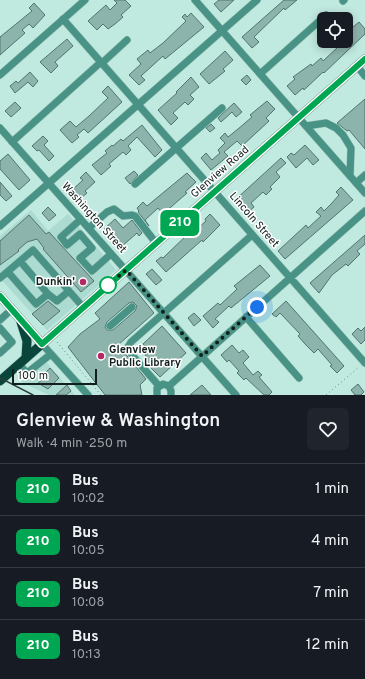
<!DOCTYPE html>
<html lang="en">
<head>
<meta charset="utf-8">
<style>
  body { margin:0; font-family:Overpass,sans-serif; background:#20242c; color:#f1f3f6; height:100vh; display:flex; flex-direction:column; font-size:15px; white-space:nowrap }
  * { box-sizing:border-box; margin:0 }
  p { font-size:13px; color:#9ea1a6 }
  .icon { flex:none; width:22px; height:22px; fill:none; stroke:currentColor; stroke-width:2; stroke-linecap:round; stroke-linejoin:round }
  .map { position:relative; height:395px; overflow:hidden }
  .sheet { display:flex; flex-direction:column; background:#171b24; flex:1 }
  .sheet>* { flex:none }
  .badge { padding:0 8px; border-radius:6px; font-size:14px; line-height:26px }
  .tools { position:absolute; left:317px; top:12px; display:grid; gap:8px }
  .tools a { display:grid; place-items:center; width:36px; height:36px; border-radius:6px; background:#171b24; box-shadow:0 2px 10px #0003; font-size:20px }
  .scale { position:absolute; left:12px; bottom:10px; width:85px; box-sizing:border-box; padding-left:4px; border:2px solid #11201d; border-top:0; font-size:11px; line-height:14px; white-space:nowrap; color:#11201d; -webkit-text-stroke:3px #fff; paint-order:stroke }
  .you { position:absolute; width:20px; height:20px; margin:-10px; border:3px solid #fff; border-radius:50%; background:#1a73e8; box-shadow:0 0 0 6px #1a73e833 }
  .map>.badge { position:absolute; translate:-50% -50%; box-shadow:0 0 0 2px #fff }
  .round { display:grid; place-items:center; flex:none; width:42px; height:42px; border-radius:6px; background:#20242c }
  .headline { display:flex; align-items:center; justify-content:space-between; height:68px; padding:0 16px }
  h1 { font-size:19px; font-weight:600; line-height:30px }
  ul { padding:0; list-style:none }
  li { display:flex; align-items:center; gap:12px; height:52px; padding:0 16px; border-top:1px solid #363941 }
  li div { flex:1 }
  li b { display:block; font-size:15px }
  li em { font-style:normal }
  li .badge { min-width:44px; font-weight:700; text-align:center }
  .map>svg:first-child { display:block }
  .built { fill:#abdbd1 }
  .building { fill:#8db4ac; stroke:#50756e; fill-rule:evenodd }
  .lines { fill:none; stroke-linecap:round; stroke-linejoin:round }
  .minor-casing { stroke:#a0c5bc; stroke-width:8 }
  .major-casing { stroke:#a0c5bc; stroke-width:10 }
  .path { stroke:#69857f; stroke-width:1; stroke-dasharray:1 3; stroke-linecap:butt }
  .minor { stroke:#489385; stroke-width:7 }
  .major { stroke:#0a453c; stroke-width:9 }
  .rail { stroke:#2c3f3b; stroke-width:1.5 }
  .line-casing { stroke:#fff; stroke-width:9 }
  .line { stroke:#00a651; stroke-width:6 }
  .walk { stroke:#11201d; stroke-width:4; stroke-dasharray:0 7.2 }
  .poi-dot { fill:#b42964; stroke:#fff; stroke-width:1.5 }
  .stop-dot { fill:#fff; stroke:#00a651; stroke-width:2 }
  .labels { text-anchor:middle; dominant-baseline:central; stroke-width:3; stroke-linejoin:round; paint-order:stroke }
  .street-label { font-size:11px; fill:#11201d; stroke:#fff }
  .poi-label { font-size:11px; font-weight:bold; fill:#11201d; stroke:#fff; text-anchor:end }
</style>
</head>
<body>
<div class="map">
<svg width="365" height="395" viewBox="0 0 365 395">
  <rect width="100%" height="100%" fill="#c0e9df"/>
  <path class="built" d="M31,210L48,231L68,214L116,270L47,330L0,278V236Z
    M45,361L75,395H49L21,382Z"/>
  <path class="building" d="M114,0H125L131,6L121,15L123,17L115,24L108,29L103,24L97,30L88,21L106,5L110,10L117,3Z
    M219,0H234L221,12L214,4Z
    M284,0H297L285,10L284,8L254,37L259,42L252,48L242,37Z
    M34,3L45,15L33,28L29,24L22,30L25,33L0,55V37L32,11L29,8Z
    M191,13L204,27L165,59L163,56L141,76L145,80L139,85L129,75L141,64L137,59L148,50L150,53L163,43L186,21L182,17L185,14L187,17Z
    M359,22L365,29V34L324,73L323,72L304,90L303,88L295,95L287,86L295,79L293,77L311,64L312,66L321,58L323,61L338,47L335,44L338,41H346V33Z
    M67,39L73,46L55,62L58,66L51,73L40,62Z
    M225,51L233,60L223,69L225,71L209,84L200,74Z
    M30,72L38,81L33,87L28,82L15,93L10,86L16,81L18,83Z
    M247,75L251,80L246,85L241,80Z
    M191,77L199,87L190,95L194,99L188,105L185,102L173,113L178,118L171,125L158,110L177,93L176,92Z
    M108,86L122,102L88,133L84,129L77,135L79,137L72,143L60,130L70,121L76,127L89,116L108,98L102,92Z
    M365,99V149L349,130L347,131L337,123Z
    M267,101L275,109L266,118L269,121L242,146L237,141L224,152L228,156L211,170L201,158L206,153L212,160L220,153L218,150L225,143L220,138L225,133L228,137L238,129L252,117L250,115Z
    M15,102L21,108L11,117L5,111Z
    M234,103L242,112L236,117L232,112L221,122L218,118Z
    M211,124L215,128L210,132L206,128Z
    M142,125L162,150L155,157L137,137L128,146L131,150L126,155L123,152L109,164L111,166L101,175L92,165L107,153L105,151L112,145L113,146L121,139L123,141Z
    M43,136L48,141L44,145L54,156L49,161L39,150L37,151L32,146Z
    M305,145L319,160L313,165L307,158L296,168L287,157L291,153L294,155Z
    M8,154L30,180L19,190L0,169V161Z
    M281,158L286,163L276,172L280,177L270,187L272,189L266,195L263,192L251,203L254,207L247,213L235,200Z
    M134,171L138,175L130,184L125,178Z
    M86,172L95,182L85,191L87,193L80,199L72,190L83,180L80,178Z
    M187,173L196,182L185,192L187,193L163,214L158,208L145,220L149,226L138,212L139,211L137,208L143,202L147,206Z
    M0,182L12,196L6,201L0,195Z
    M341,187L353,200L285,259L278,251L306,225L308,228L321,216L316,212L321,207L324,211L331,204L339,195L336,192Z
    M48,207L56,215L49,221L42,213Z
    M210,214L220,225L203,242L202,240L166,272L156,261L161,257L163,258L189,233L190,235L206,221L205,219Z
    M29,215L46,234L49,232L94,281L81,292L43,249L44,248L37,239L27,242L18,250L19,251L0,265V241Z
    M115,219L123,228L132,220L142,233L139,236L137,233L121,247L104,229Z
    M365,235V244L357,251L360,254L348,266L346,264L332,275L319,293L310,283Z
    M260,265L270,276L231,308L229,306L215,319L219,322L213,328L203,316L218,303L220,305L237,289L234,286Z
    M152,269L162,280L156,285L146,274Z
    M129,282L154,313L118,345L146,379L140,385L142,395H105L68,347L80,334L100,319L95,313ZM133,302L137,306L135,311L113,330H107L105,327L107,322L129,303Z
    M48,301L60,311L43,325L32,314Z
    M286,301L344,366L337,373L330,366L332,365L318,349L314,353L305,344L298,336L300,334L280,313L276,317L272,314Z
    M194,313L201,320L194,326L188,318Z
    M162,326L186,353L160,377L145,362L148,359L145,355L150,351L143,344Z
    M365,327V340L361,344L352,334L358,328L361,331Z
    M232,345L239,353L243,350L249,357L243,363L253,375L258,371L262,375L259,377L272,392L269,395H264L246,378L244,380L237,373L239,371L229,360L227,362L221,355Z
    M50,368L59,378L48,389L38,383L45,378L43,375Z
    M358,384L364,392L361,395H355L351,390Z
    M67,385L71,391L66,395H56Z
    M202,385L211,395H190Z"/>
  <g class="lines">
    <g class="minor-casing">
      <path id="minor" d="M195,0L365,193
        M343,1L344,0
        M63,19L365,363
        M102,63L127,40
        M357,66L365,76
        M260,74L326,15
        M0,75L85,0
        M306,126L326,123L336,128L343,135L351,148L350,176
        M0,128L236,395
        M12,142L101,62
        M356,183L365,175
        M135,184L222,108
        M81,219L61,237L67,245L80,234L92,248L80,258L92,271L111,254
        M0,226L257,0
        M89,228L107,212L114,209L123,216L132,215L135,216L156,243
        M8,272L36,304L48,294L20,261
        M0,278L33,250L83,307
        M48,294L57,301L69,291
        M246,317L299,378
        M0,320L12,309
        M110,326L132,307
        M0,328L12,342L0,353
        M42,344L88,395
        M19,364L27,373L51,354
        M159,386L132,355L128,347L131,342L252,235
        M169,386L365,211
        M157,395V388L163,384L169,386L171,391V395"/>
    </g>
    <g class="major-casing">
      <path id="major" d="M0,296L42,344
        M21,322L27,341L26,358
        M0,381L365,59"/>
    </g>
    <path class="path" d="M57,342L101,395
      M326,395L359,367"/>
    <use href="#minor" class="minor"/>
    <use href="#major" class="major"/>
    <path class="rail" d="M0,378L33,395"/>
  </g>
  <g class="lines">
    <g class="line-casing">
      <path id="line" d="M0,296L42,344L365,59"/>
    </g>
    <use href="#line" class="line"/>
    <path class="walk" d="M108,285L126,270L202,356L257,307"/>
  </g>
  <g class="poi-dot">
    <circle cx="83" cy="282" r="4"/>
    <circle cx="101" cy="356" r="4"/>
  </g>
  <circle class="stop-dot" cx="108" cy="285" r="8"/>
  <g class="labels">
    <g class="street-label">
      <text transform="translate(220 172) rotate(-41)">Glenview Road</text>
      <text transform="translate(94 218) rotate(48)">Washington Street</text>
      <text transform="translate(254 220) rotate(49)">Lincoln Street</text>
    </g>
    <g class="poi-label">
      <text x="75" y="282">Dunkin'</text>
      <text x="109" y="350" text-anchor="start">Glenview<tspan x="109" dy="13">Public Library</tspan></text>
    </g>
  </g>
</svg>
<div class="tools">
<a><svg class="icon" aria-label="locate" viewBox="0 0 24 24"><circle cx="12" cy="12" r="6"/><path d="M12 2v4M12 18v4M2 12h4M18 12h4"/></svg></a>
</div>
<div class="scale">100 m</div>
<div class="you" style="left:257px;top:307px"></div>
<b class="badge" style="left:180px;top:223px;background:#00a651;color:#fff">210</b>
</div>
<section class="sheet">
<div class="headline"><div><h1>Glenview &amp; Washington</h1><p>Walk · 4 min · 250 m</p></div><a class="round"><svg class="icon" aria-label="heart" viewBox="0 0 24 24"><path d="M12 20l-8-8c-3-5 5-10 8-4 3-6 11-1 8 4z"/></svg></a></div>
<ul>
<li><span class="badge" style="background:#00a651;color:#fff">210</span><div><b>Bus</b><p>10:02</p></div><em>1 min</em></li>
<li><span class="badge" style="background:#00a651;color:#fff">210</span><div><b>Bus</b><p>10:05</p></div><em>4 min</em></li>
<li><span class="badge" style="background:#00a651;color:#fff">210</span><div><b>Bus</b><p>10:08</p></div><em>7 min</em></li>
<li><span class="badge" style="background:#00a651;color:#fff">210</span><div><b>Bus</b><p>10:13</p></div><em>12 min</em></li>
</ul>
</section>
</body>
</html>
